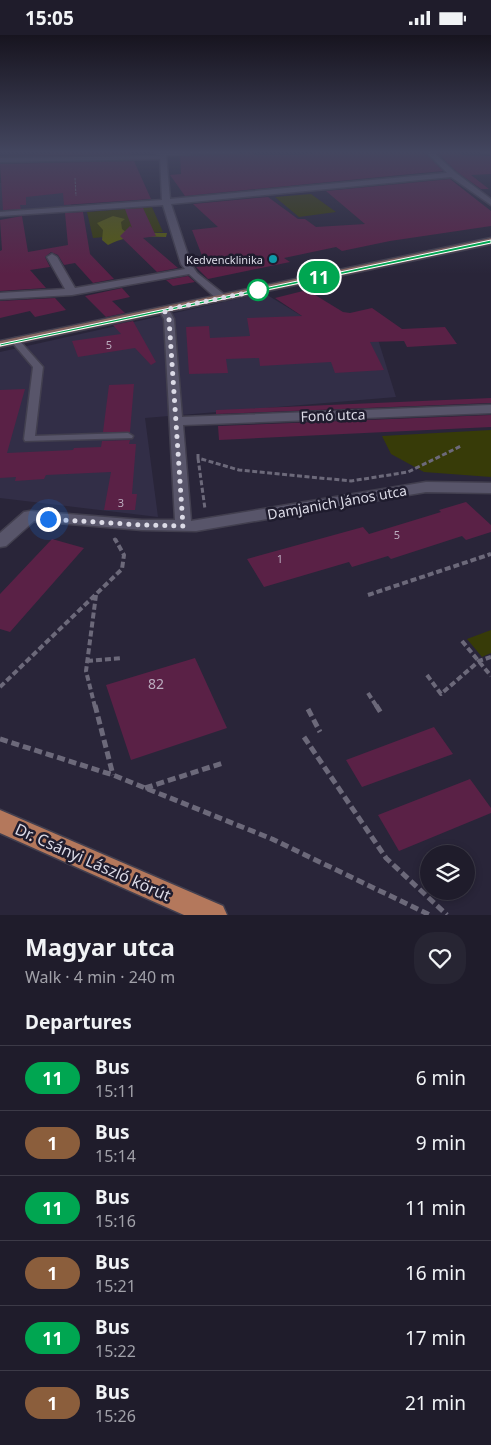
<!DOCTYPE html>
<html lang="en">
<head>
<meta charset="utf-8">
<style>
  body { margin:0; font-family:"Noto Sans",sans-serif; background:#272533; color:#f1f3f6; height:100vh; display:flex; flex-direction:column; font-size:19px; white-space:nowrap }
  * { box-sizing:border-box; margin:0 }
  p { font-size:16px; color:#a1a1a9 }
  .icon { flex:none; width:28px; height:28px; fill:none; stroke:currentColor; stroke-width:2; stroke-linecap:round; stroke-linejoin:round }
  .map { position:relative; height:880px; overflow:hidden }
  .drawer { display:flex; flex-direction:column; background:#1f1c2b; flex:1 }
  .drawer>* { flex:none }
  .badge { padding:0 10px; border-radius:16px; font-size:18px; line-height:32px }
  .controls { position:absolute; left:420px; top:810px; display:grid; gap:10px }
  .controls a { display:grid; place-items:center; width:55px; height:55px; border-radius:50%; background:#1f1c2b; box-shadow:0 2px 8px #0003,0 0 0 1px #3c3a47; font-size:25px }
  .you { position:absolute; width:25px; height:25px; margin:-12px; border:4px solid #fff; border-radius:50%; background:#1a73e8; box-shadow:0 0 0 8px #1a73e833 }
  .map>.badge { position:absolute; translate:-50% -50%; box-shadow:0 0 0 2px #fff }
  h2 { padding:0 25px; font-size:19px; line-height:45px }
  .round { display:grid; place-items:center; flex:none; width:52px; height:52px; border-radius:20px; background:#272533 }
  .overview { display:flex; align-items:center; justify-content:space-between; height:85px; padding:0 25px }
  h1 { font-size:24px; font-weight:700; line-height:38px }
  ul { padding:0; list-style:none }
  li { display:flex; align-items:center; gap:15px; height:65px; padding:0 25px; border-top:1px solid #3c3a47 }
  li div { flex:1 }
  li b { display:block; font-size:19px }
  li em { font-style:normal }
  li .badge { min-width:55px; font-weight:700; text-align:center }
  .status { display:flex; justify-content:space-between; align-items:center; height:35px; padding:0 25px; background:#1f1c2b; direction:ltr }
  .status svg { height:14px; fill:currentColor }
  .map>svg:first-child { display:block }
  .built { fill:#322e47 }
  .green { fill:#373b08 }
  .forest { fill:#575c0c }
  .building { fill:#5a2146 }
  .lines { fill:none; stroke-linecap:round; stroke-linejoin:round }
  .lane-casing { stroke:#423f4f; stroke-width:3 }
  .street-casing { stroke:#423f4f; stroke-width:3 }
  .secondary-casing { stroke:#423f4f; stroke-width:3 }
  .primary-casing { stroke:#423f4f; stroke-width:3 }
  .path-far3 { stroke:#6c697a; stroke-width:1; stroke-dasharray:2.5 1; stroke-linecap:butt }
  .path-far2 { stroke:#6c697a; stroke-width:3; stroke-dasharray:5 2.5; stroke-linecap:butt }
  .path-far1 { stroke:#6c697a; stroke-width:4; stroke-dasharray:6 3; stroke-linecap:butt }
  .path { stroke:#6c697a; stroke-width:5; stroke-dasharray:8 4; stroke-linecap:butt }
  .lane { fill:#58556a; fill-rule:evenodd }
  .street { fill:#58556a; fill-rule:evenodd }
  .secondary { fill:#866763; fill-rule:evenodd }
  .primary { fill:#b4785c; fill-rule:evenodd }
  .line { fill:#00a651; stroke:#fff }
  .walk { stroke:#dbdae6; stroke-width:5; stroke-dasharray:0 9 }
  .culture-dot { fill:#0f9aa8; stroke:#1f1c2e; stroke-width:2 }
  .stop-dot { fill:#fff; stroke:#00a651; stroke-width:2.5 }
  .labels { text-anchor:middle; dominant-baseline:central; stroke-width:5; stroke-linejoin:round; paint-order:stroke }
  .far-poi-label { font-size:11px; fill:#dbdae6; stroke:#1f1c2e; text-anchor:end }
  .number-label { font-size:11px; fill:#bbacbe }
  .street-label { font-size:14px; fill:#dbdae6; stroke:#1f1c2e }
  .near-number-label { font-size:14px; fill:#bbacbe }
  .near-street-label { font-size:16px; fill:#dbdae6; stroke:#1f1c2e }
</style>
</head>
<body>
<div class="status"><b>15:05</b><svg viewBox="0 0 49 12"><path d="M0 12V9h3v3zM5 12V6h3v6zM10 12V3h3v9zM15 12V0h3v12zM26 1h20v11H26zM47 4h2v5h-2z"/></svg></div>
<div class="map">
<svg width="491" height="880" viewBox="0 0 491 880">
  <rect width="100%" height="100%" fill="#292539"/>
  <path class="built" d="M69,144L71,171L0,176V148Z
    M264,258L323,294L376,298L396,362L145,383L158,482L0,463V317Z"/>
  <path class="green" d="M311,159L336,177L299,182L275,162Z
    M152,172L163,197L93,203L87,177Z
    M491,395V442L424,437L391,419L382,401Z
    M491,595V618L482,622L467,604Z"/>
  <path class="forest" d="M113,181L125,184L121,187L122,194L127,198H167L166,202C146,201 126,200 108,210L102,205L103,195L97,188Z"/>
  <path class="building" d="M50,116H130L131,120L0,121L50,119Z
    M312,116H423L443,136L185,161L170,140L181,139L180,121L253,117L254,120H293L313,119Z
    M435,116H457L461,120L491,121V139L471,140L489,154H481L457,137Z
    M134,126L151,164L64,170L63,158L26,162V170H20L21,174L3,175L0,129Z
    M450,144L491,176V191L390,206L342,216L336,212L284,223L290,227L208,244L196,232L206,231L192,195L218,192L193,169L268,162L298,184H305L316,192L365,189L326,156Z
    M143,173L156,201L143,203L178,233L157,237L120,201L130,191L132,193L125,174Z
    M83,177L90,219L114,244L93,248L75,228L64,230L58,220L51,217L45,222L50,232L30,235L46,253L0,256V216L2,215L0,185L22,181L28,217L68,210L65,178Z
    M188,241L195,247L173,251L166,245Z
    M122,253L130,262L112,266L125,278L106,282L85,261Z
    M307,255L343,277L350,278L372,273L402,294L445,292L457,309L407,312L404,306L370,307L384,335L335,338L331,327L260,331L259,323L226,324L228,338L189,339L186,292L209,291L210,303L250,301L247,283L302,281L275,263Z
    M55,263L66,275L35,282L30,276L0,283V266Z
    M133,286L156,327L151,330L135,313L78,322L72,306L121,299L113,290Z
    M134,349L130,397H103L109,350Z
    M25,354L7,418L73,415L74,413L101,412L102,406L130,405L129,409H136L132,459H137L135,475H104L111,437L46,440L44,444L15,446L16,442L0,443V355Z
    M491,363V368L216,379V375Z
    M491,380V392L219,405L218,391Z
    M466,467L491,490V497L466,505L462,501L391,524L388,521L352,532L349,527L264,552L247,524L363,492L369,499L441,477L439,475Z
    M52,504L84,513L10,597L0,594V559Z
    M195,623L227,693L131,725L106,650Z
    M434,692L453,719L362,752L346,725Z
    M470,744L491,773V778L399,816L378,780Z"/>
  <g class="lines">
    <g class="lane-casing">
      <path id="lane" d="M479,116H491V119Z
        M165,121L163,124L0,127V123Z
        M15,303L18,304L43,332L35,401L128,398L133,401L132,403L25,406L24,404L33,332L11,306Z"/>
    </g>
    <g class="street-casing">
      <path id="street" d="M155,116H239L236,118L166,120L170,164L447,138L425,116H432L456,138L491,164V170L451,142L171,169L191,229L197,238L226,261L227,263L226,265H218L189,239L72,260L0,264V258L65,254L47,222L52,219L57,222L75,253L185,234L181,229L163,170L0,181V177L162,165L160,120L154,119L153,118Z
        M164,272L168,273L174,284L182,382L491,370V378L183,390L191,486L426,447L491,448V458L426,457L196,496L142,495L34,486L6,511L0,512V498L24,477L30,476L142,485H175L164,284L159,275Z"/>
    </g>
    <g class="secondary-casing">
      <path id="secondary" d="M491,203V209L0,312V306Z"/>
    </g>
    <g class="primary-casing">
      <path id="primary" d="M0,775L223,871L227,880H184L0,798Z"/>
    </g>
    <path class="path-far3" d="M75,143L76,161"/>
    <path class="path-far2" d="M198,419V423L239,435L351,446L408,437L461,411
      M198,423L205,474
      M114,503L115,505"/>
    <path class="path-far1" d="M368,560L491,519
      M462,606L491,641
      M87,626L122,623
      M427,640L441,659L479,626L491,622
      M0,652L122,534L124,520L115,504
      M368,658L377,672
      M95,672L86,636L96,560"/>
    <path class="path" d="M95,670L113,740
      M376,670L381,678
      M308,674L320,697
      M304,702L386,823L447,880
      M0,704L113,740L272,804L430,880
      M145,753L223,728"/>
    <use href="#lane" class="lane"/>
    <use href="#street" class="street"/>
    <use href="#secondary" class="secondary"/>
    <use href="#primary" class="primary"/>
  </g>
  <linearGradient id="sky" x2="0" y2="1"><stop stop-color="#17141f"/><stop offset="0.49" stop-color="#43465f"/><stop offset="1" stop-color="#43465f" stop-opacity="0"/></linearGradient>
  <rect width="491" height="239" fill="url(#sky)"/>
  <path class="line" d="M491,205V208L0,311V309Z"/>
  <g class="lines">
    <path class="walk" d="M48,484L142,490L183,491L169,284L164,275L260,255H258"/>
  </g>
  <circle class="culture-dot" cx="273" cy="224" r="5"/>
  <circle class="stop-dot" cx="258" cy="255" r="10"/>
  <g class="labels">
    <g class="far-poi-label">
      <text x="263" y="224">Kedvencklinika</text>
    </g>
    <g class="number-label">
      <text x="109" y="309">5</text>
      <text x="121" y="467">3</text>
      <text x="397" y="499">5</text>
      <text x="280" y="523">1</text>
    </g>
    <g class="street-label">
      <text transform="translate(333 380) rotate(-2)">Fonó utca</text>
      <text transform="translate(337 467) rotate(-10)">Damjanich János utca</text>
    </g>
    <g class="near-number-label">
      <text x="156" y="648">82</text>
    </g>
    <g class="near-street-label">
      <text transform="translate(93 827) rotate(24)">Dr. Csányi László körút</text>
    </g>
  </g>
</svg>
<div class="controls">
<a><svg class="icon" aria-label="layers" viewBox="0 0 24 24"><path d="M12 4l9 5-9 5-9-5zM3 14l9 5 9-5"/></svg></a>
</div>
<div class="you" style="left:48px;top:484px"></div>
<b class="badge" style="left:319px;top:242px;background:#00a651;color:#fff">11</b>
</div>
<section class="drawer">
<div class="overview"><div><h1>Magyar utca</h1><p>Walk · 4 min · 240 m</p></div><a class="round"><svg class="icon" aria-label="heart" viewBox="0 0 24 24"><path d="M12 20l-8-8c-3-5 5-10 8-4 3-6 11-1 8 4z"/></svg></a></div>
<h2>Departures</h2>
<ul>
<li><span class="badge" style="background:#00a651;color:#fff">11</span><div><b>Bus</b><p>15:11</p></div><em>6 min</em></li>
<li><span class="badge" style="background:#8b5e3c;color:#fff">1</span><div><b>Bus</b><p>15:14</p></div><em>9 min</em></li>
<li><span class="badge" style="background:#00a651;color:#fff">11</span><div><b>Bus</b><p>15:16</p></div><em>11 min</em></li>
<li><span class="badge" style="background:#8b5e3c;color:#fff">1</span><div><b>Bus</b><p>15:21</p></div><em>16 min</em></li>
<li><span class="badge" style="background:#00a651;color:#fff">11</span><div><b>Bus</b><p>15:22</p></div><em>17 min</em></li>
<li><span class="badge" style="background:#8b5e3c;color:#fff">1</span><div><b>Bus</b><p>15:26</p></div><em>21 min</em></li>
</ul>
</section>
</body>
</html>
